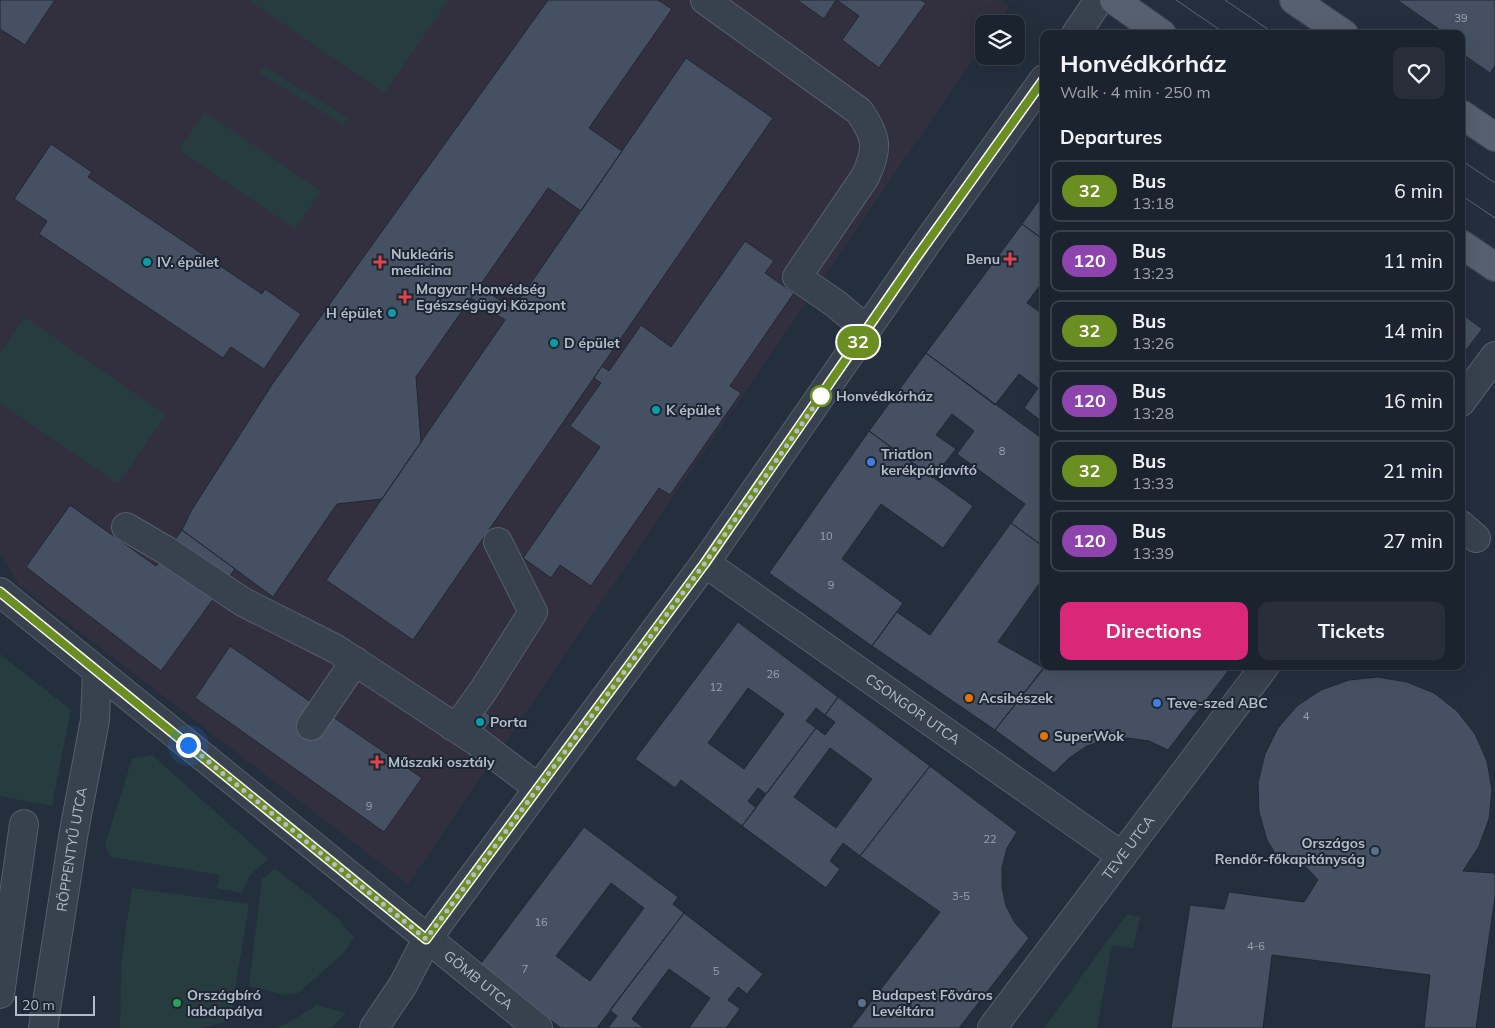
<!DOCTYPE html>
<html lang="en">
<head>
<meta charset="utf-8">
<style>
  body { margin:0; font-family:Mulish,sans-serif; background:#282f3a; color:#f1f3f6; height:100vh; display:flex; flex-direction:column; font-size:19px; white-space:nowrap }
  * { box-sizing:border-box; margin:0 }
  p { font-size:16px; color:#a0a4aa }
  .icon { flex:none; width:28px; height:28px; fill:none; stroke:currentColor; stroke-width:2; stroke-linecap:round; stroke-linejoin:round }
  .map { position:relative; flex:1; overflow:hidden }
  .details { position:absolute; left:1040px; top:30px; width:425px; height:640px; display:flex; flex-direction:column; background:#1b232e; border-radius:10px; box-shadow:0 5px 20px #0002,0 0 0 1px #39404a }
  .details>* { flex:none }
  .badge { padding:0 10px; border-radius:16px; font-size:18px; line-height:32px }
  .buttons { position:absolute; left:975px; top:15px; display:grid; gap:10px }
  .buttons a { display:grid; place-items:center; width:50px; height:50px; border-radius:10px; background:#1b232e; box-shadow:0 5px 20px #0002,0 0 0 1px #39404a; font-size:25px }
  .scale { position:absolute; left:15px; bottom:12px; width:80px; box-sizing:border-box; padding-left:5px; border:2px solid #b4bcc9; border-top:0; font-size:14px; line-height:18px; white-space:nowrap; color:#b4bcc9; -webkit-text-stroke:4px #1d2633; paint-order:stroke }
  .you { position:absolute; width:25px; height:25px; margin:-12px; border:4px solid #fff; border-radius:50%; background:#1a73e8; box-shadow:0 0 0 8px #1a73e833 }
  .map>.badge { position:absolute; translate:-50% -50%; box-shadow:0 0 0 2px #fff }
  h2 { padding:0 20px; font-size:19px; line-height:45px }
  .round { display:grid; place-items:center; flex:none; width:52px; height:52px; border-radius:10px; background:#282f3a }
  .overview { display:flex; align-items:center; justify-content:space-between; height:85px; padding:0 20px }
  h1 { font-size:24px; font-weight:700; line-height:38px }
  .primary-button { display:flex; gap:10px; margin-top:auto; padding:10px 20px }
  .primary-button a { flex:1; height:58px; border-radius:10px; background:#db2777; color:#fff; font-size:20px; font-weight:700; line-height:58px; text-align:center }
  .primary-button a+a { background:#282f3a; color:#f1f3f6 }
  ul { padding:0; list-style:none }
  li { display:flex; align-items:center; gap:15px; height:62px; margin:0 10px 8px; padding:0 10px; border:2px solid #39404a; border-radius:10px }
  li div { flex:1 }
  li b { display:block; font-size:19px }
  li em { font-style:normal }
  li .badge { min-width:55px; font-weight:700; text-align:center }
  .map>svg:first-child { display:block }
  .medical { fill:#32303f }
  .green { fill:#263c3f }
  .building { fill:#455162; stroke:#1f2835; fill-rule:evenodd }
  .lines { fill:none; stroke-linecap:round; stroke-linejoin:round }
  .minor-casing { stroke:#565f6c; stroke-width:30 }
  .major-casing { stroke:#414a57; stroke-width:30 }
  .minor { stroke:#38414e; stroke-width:28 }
  .major { stroke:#56606e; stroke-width:28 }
  .tram { stroke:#5a6575; stroke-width:1 }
  .line-casing { stroke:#fff; stroke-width:11 }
  .line { stroke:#6b8e23; stroke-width:8 }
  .walk { stroke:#b4bcc9; stroke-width:5; stroke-dasharray:0 9 }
  .health-dot { fill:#e0444e; stroke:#1d2633; stroke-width:2 }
  .culture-dot { fill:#0f9aa8; stroke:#1d2633; stroke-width:2 }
  .stop-dot { fill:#fff; stroke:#6b8e23; stroke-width:2.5 }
  .shop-dot { fill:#3f7fe0; stroke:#1d2633; stroke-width:2 }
  .food-dot { fill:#e8710a; stroke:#1d2633; stroke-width:2 }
  .service-dot { fill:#5c6f8a; stroke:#1d2633; stroke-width:2 }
  .leisure-dot { fill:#2e9e5b; stroke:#1d2633; stroke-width:2 }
  .labels { text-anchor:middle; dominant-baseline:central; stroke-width:4; stroke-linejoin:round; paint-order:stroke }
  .number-label { font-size:11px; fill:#98a1af }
  .poi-label { font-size:14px; font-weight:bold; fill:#b4bcc9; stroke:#1d2633; text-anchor:start }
  .stop-label { font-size:14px; font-weight:bold; fill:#b4bcc9; stroke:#1d2633; text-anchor:start }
  .street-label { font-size:14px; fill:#b4bcc9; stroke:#1d2633 }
</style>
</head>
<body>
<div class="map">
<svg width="1495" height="1028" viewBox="0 0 1495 1028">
  <rect width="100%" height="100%" fill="#242f3e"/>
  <path class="medical" d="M0,0H1001L1009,6L997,24H984V43L408,884L19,585L0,552Z"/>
  <path class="green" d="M248,0H447L448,1L385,93Z
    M264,66L348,118L344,125L259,73Z
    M205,112L321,191L295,229L179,150Z
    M25,317L166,415L118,484L0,403V353Z
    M0,654L71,710L52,806L0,796Z
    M152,755L268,859L250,875L242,893L217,888L220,875L111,857L105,845L132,759Z
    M275,869L338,918L354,938L344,953L298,993L286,995L249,986L262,879Z
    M132,888L249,904L230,1021L201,1028H120L121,964Z
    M1127,914L1140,917L1133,948L1112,945L1097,1027L1104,1028H1044Z
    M317,1005L346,1013L331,1028H274L286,1024Z"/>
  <path class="building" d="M0,0H55L25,45L0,29Z
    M548,0H658L672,9L589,128L622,151L581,211L548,188L416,377L421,442L382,499L337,504L273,597L182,530L191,511L273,383Z
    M797,0H836L824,19Z
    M837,0H921L926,3L879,68L842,40L859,16Z
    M1397,0H1495V66L1490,73L1461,53V34H1446Z
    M686,58L773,118L413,640L326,580L505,320L471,298L479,286L513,309Z
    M51,144L92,172L88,177L262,294L265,289L301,314L264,369L231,347L223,358L39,234L47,221L14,199Z
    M1044,193V240L1022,224Z
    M1022,224L1044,240V280L1027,303L1044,315V423L1024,408L1038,388L1019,374L995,405L926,353Z
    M745,241L774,261L765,273L794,293L730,386L741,393L670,495L659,488L591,586L560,565L551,578L523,558L600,447L570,426L601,383L594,378L602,366L609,371L641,325L671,347Z
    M1461,313L1482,329L1461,357Z
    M926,353L1044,440V547L1011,523L1025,504L957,454L974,431L952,414L936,435L956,449L933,478L869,431Z
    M869,431L973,506L943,548L881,504L842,559L903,603L872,646L769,573Z
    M70,505L156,566L182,530L235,569L161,671L26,567Z
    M1011,523L1044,547V577L998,642L1044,668L995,730L872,646L897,612L930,635Z
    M738,622L838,697L825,715L816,708L806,721L816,728L766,794L758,788L748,801L756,808L742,826L681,780L675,788L635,759ZM748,688L784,714L744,769L708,743Z
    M230,646L311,702L299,718L322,733L333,717L422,778L384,832L195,698Z
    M1045,666H1232L1168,750L1149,741L1128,738L1107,739L1087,746L1069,758L1054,773L995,730Z
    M1378,677L1407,682L1434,693L1457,711L1475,734L1487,761L1492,790L1489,819L1479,846L1463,871L1495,873V897L1476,1028H1424L1430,975L1272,955L1263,1028H1171L1190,905L1224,909L1229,892L1304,902L1318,880L1295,855L1282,865L1267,840L1259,812L1258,783L1265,754L1278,728L1297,706L1321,690L1349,680Z
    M838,697L930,766L860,856L843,843L830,861L840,869L826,888L742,826L816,728L825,735L835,722L825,715ZM830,748L872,779L836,828L794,797Z
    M480,708L493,718L480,736L467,726Z
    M930,766L1017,832L1007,848L1002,867V887L1006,906L1015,923L1029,938L959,1028H851L940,912L860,856Z
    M584,827L678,897L673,904L684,913L597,1028H561L479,966ZM611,883L644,908L590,981L556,956Z
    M684,913L763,974L747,994L738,987L728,1000L740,1009L726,1028H689L710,998L669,969L632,1019L644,1028H608L617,1016L610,1010Z"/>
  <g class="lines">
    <g class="minor-casing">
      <g id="minor">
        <path d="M705,0L859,111C877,137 879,148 865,177L797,277L836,304L867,330"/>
        <path d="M1076,34L1099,0"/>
        <path d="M1461,402L1495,356"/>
        <path d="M1461,525L1476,538"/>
        <path d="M126,527L167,551L243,602L336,649L476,741L538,788"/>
        <path id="s1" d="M705,563L1122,856"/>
        <path id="s2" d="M0,592L538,1028"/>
        <path d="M311,726L355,661"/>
        <path d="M452,726L462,720L483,691L533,612L498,542"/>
        <path d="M0,994L24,824"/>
        <path id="s3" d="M43,1028L74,831L95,720L97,671"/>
        <path d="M374,1028L403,985L427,939L705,563L926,244L1044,79"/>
        <path id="s4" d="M992,1028L1265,666"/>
      </g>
    </g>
    <g class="major-casing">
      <path id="major" d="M1114,0L1162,34
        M1294,0L1344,34
        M1461,114L1495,137
        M1461,244L1495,267"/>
    </g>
    <use href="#minor" class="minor"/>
    <use href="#major" class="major"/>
    <path class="tram" d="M1176,0L1226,34
      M1225,0L1275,34
      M1461,160L1495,183
      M1461,195L1495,218"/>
  </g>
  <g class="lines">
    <g class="line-casing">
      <path id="line" d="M0,592L426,939L705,563L916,258L1044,79"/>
    </g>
    <use href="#line" class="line"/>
    <path class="walk" d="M188,745L426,939L705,563L824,392L821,396"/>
  </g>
  <g class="health-dot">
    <path d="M1007.5 251.5h5v5h5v5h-5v5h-5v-5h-5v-5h5z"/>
    <path d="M377.5 254.5h5v5h5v5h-5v5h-5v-5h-5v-5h5z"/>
    <path d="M402.5 289.5h5v5h5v5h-5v5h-5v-5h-5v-5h5z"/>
    <path d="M374.5 754.5h5v5h5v5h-5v5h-5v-5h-5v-5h5z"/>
  </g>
  <g class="culture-dot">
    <circle cx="147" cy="262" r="5"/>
    <circle cx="392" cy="313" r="5"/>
    <circle cx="554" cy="343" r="5"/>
    <circle cx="656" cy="410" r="5"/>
    <circle cx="480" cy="722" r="5"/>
  </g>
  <circle class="stop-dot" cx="821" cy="396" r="10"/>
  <g class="shop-dot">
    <circle cx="871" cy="462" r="5"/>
    <circle cx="1157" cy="703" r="5"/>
  </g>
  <g class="food-dot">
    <circle cx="969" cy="698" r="5"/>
    <circle cx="1044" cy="736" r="5"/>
  </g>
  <g class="service-dot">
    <circle cx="1375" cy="851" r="5"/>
    <circle cx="862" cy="1003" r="5"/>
  </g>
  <circle class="leisure-dot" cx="177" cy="1003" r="5"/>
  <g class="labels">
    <g class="number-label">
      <text x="1461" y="18">39</text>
      <text x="1002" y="451">8</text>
      <text x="826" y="536">10</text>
      <text x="831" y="585">9</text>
      <text x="773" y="674">26</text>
      <text x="716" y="687">12</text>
      <text x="1306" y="716">4</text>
      <text x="369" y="806">9</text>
      <text x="990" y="839">22</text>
      <text x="961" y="896">3-5</text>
      <text x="541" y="922">16</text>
      <text x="1256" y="946">4-6</text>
      <text x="525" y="969">7</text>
      <text x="716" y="971">5</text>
    </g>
    <g class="poi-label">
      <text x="391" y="254">Nukleáris<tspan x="391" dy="16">medicina</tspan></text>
      <text x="1000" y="259" text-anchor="end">Benu</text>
      <text x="157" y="262">IV. épület</text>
      <text x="416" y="289">Magyar Honvédség<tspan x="416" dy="16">Egészségügyi Központ</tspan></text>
      <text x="382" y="313" text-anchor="end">H épület</text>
      <text x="564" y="343">D épület</text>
      <text x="666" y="410">K épület</text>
      <text x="881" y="454">Triatlon<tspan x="881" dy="16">kerékpárjavító</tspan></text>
      <text x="979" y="698">Acsibészek</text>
      <text x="1167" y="703">Teve-szed ABC</text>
      <text x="490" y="722">Porta</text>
      <text x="1054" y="736">SuperWok</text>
      <text x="388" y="762">Műszaki osztály</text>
      <text x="1365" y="843" text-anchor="end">Országos<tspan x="1365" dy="16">Rendőr-főkapitányság</tspan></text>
      <text x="187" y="995">Országbíró<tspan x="187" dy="16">labdapálya</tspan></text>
      <text x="872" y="995">Budapest Főváros<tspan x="872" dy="16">Levéltára</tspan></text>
    </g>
    <g class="stop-label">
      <text x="836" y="396">Honvédkórház</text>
    </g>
    <g class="street-label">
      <text stroke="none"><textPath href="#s1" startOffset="254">CSONGOR UTCA</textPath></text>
      <text stroke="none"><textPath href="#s4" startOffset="226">TEVE UTCA</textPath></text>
      <text stroke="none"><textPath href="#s3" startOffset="181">RÖPPENTYŰ UTCA</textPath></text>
      <text stroke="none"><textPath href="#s2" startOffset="616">GÖMB UTCA</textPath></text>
    </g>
  </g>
</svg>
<div class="buttons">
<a><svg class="icon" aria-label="layers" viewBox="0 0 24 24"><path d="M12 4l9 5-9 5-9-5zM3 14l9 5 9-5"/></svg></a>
</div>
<div class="scale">20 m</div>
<div class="you" style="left:188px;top:745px"></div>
<b class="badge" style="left:858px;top:342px;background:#6b8e23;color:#fff">32</b>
<section class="details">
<div class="overview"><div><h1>Honvédkórház</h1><p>Walk · 4 min · 250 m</p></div><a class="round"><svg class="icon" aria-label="heart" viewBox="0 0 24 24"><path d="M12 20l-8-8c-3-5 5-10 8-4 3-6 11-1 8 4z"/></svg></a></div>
<h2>Departures</h2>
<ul>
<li><span class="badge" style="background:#6b8e23;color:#fff">32</span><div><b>Bus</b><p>13:18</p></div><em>6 min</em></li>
<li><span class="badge" style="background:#8e44ad;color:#fff">120</span><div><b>Bus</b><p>13:23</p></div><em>11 min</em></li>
<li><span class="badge" style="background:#6b8e23;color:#fff">32</span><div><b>Bus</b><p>13:26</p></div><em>14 min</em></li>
<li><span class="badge" style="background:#8e44ad;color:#fff">120</span><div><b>Bus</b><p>13:28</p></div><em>16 min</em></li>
<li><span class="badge" style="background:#6b8e23;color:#fff">32</span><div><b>Bus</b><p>13:33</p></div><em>21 min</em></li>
<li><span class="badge" style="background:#8e44ad;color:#fff">120</span><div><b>Bus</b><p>13:39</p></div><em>27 min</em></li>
</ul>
<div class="primary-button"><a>Directions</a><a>Tickets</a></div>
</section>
</div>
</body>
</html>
